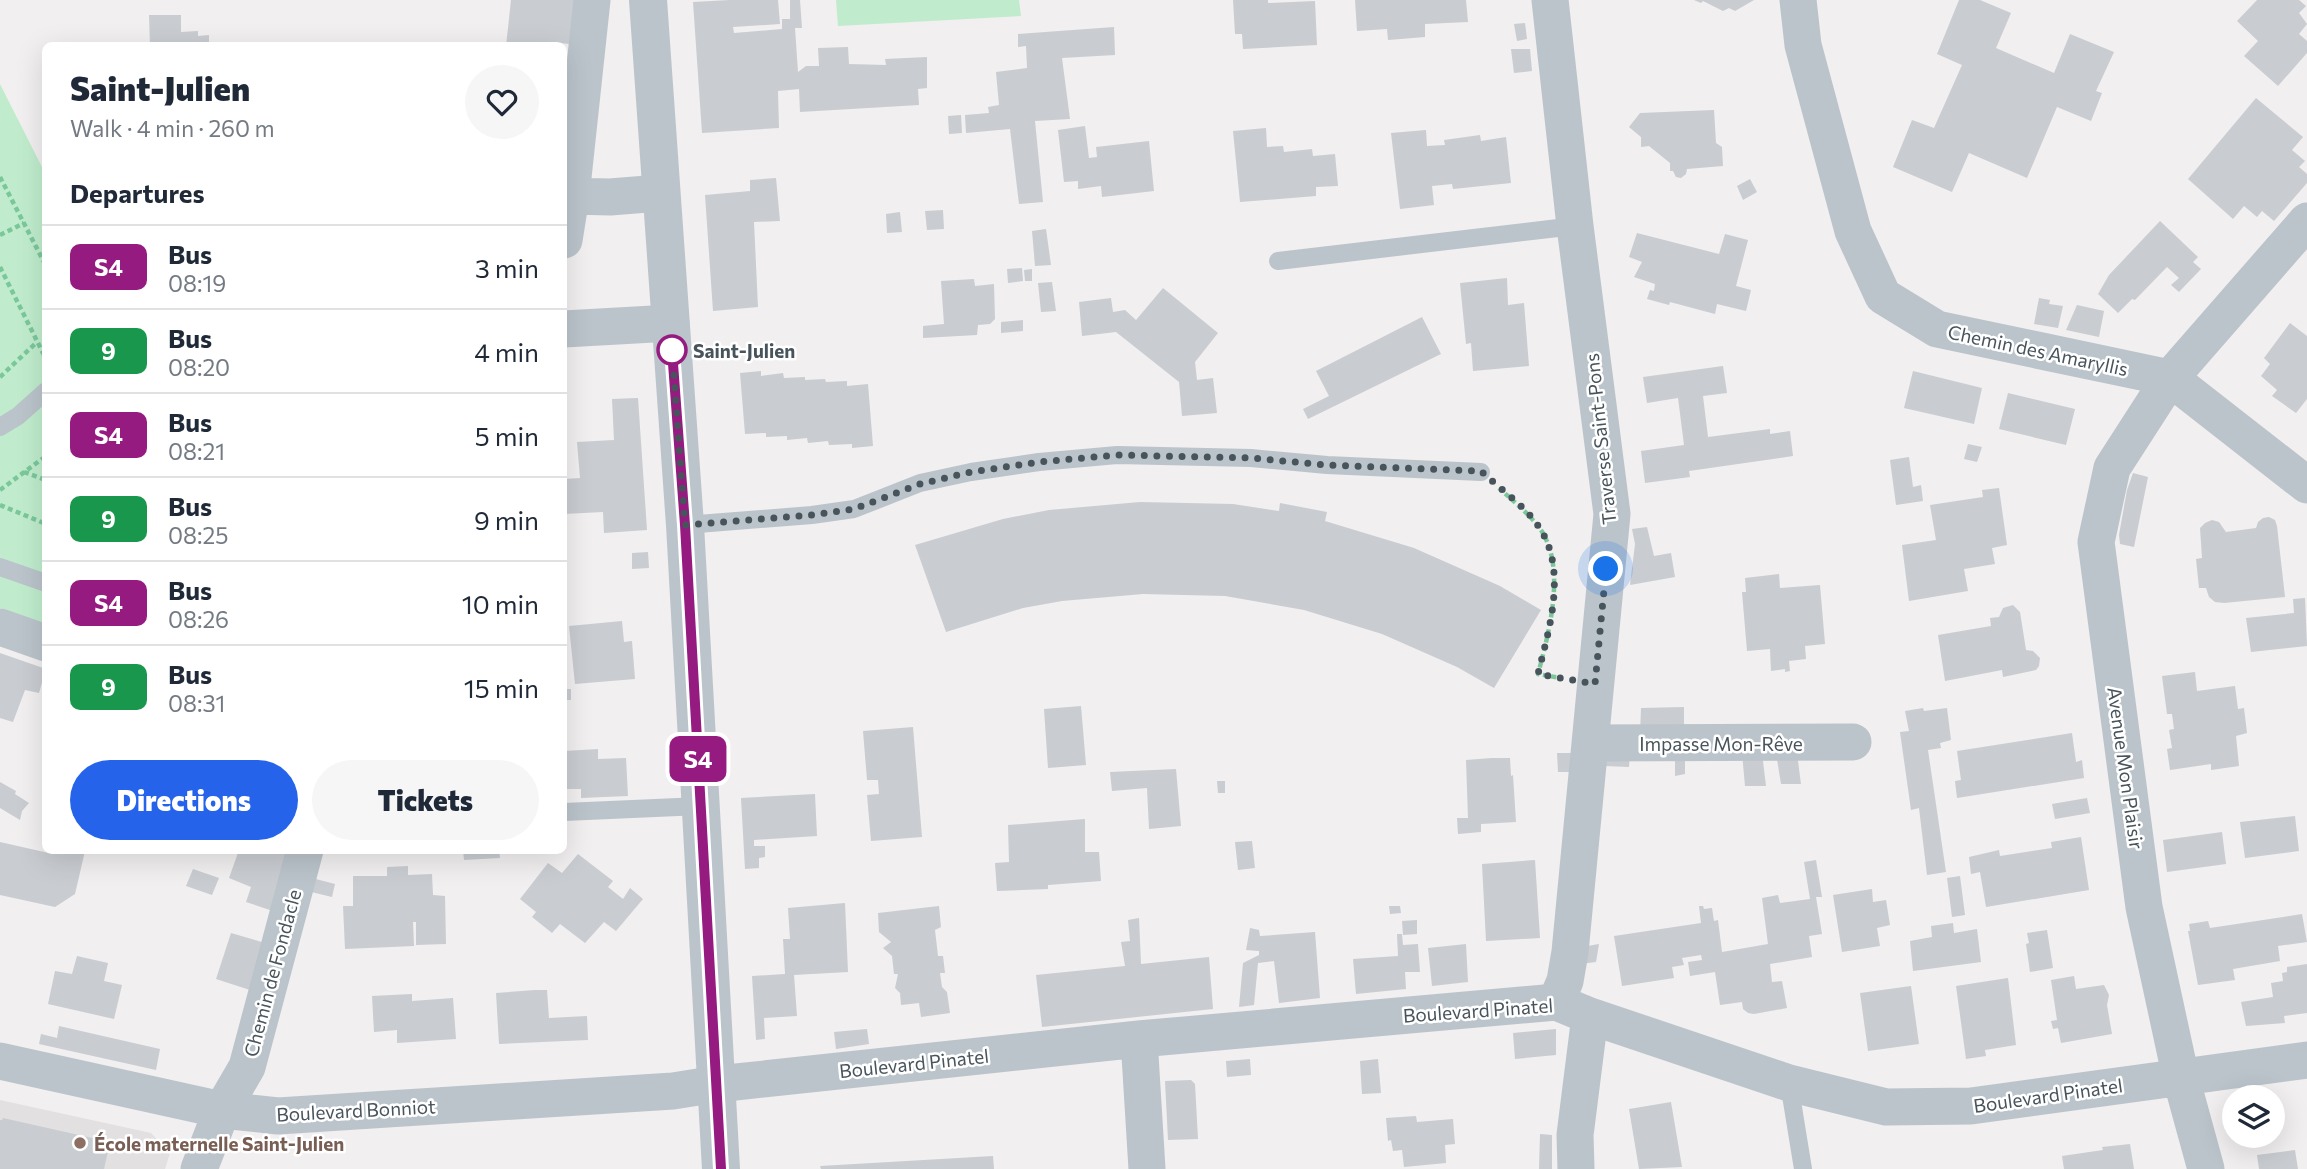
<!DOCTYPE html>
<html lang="en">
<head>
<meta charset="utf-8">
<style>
  body { margin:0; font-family:Commissioner,sans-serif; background:#f6f6f7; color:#1f2937; height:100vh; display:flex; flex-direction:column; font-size:26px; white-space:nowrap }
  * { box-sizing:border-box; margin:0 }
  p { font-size:23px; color:#747a83 }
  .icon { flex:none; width:38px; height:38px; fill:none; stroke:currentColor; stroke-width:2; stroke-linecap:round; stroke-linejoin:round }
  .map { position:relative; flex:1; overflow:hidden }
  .details { position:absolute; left:42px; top:42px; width:525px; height:812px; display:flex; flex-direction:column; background:#fff; border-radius:10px; box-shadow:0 7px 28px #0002 }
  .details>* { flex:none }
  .badge { padding:0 14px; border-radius:10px; font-size:24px; line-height:46px }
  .fabs { position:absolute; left:2222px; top:1085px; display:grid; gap:14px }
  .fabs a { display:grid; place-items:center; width:63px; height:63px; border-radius:50%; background:#fff; box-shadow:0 7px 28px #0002; font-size:35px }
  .you { position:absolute; width:35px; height:35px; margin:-18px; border:5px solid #fff; border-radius:50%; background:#1a73e8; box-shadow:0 0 0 10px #1a73e833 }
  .map>.badge { position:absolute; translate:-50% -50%; box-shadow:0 0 0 4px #fff }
  h2 { padding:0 28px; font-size:26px; line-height:63px }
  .round { display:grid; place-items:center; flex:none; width:74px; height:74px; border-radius:37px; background:#f6f6f7 }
  .overview { display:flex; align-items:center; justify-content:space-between; height:119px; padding:0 28px }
  h1 { font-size:33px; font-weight:800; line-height:52px }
  .primary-button { display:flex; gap:14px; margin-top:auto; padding:14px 28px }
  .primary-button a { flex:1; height:80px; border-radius:42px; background:#2563eb; color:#fff; font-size:28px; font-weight:800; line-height:80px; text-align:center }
  .primary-button a+a { background:#f6f6f7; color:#1f2937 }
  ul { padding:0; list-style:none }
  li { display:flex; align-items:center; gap:21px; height:84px; padding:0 28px; border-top:2px solid #e0e1e3 }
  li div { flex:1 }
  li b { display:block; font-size:26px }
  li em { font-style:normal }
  li .badge { min-width:77px; font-weight:700; text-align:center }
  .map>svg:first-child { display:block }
  .education { fill:#e2e0e0 }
  .green { fill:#c0eccd }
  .building { fill:#c9ccd1 }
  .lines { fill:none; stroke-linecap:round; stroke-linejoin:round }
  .path { stroke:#7ac89a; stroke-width:4.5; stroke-dasharray:5 3.5; stroke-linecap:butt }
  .service { stroke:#bbc4cb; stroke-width:18 }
  .minor { stroke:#bbc4cb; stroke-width:37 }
  .tertiary { stroke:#bbc4cb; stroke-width:38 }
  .line-casing { stroke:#fff; stroke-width:16 }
  .line { stroke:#951b81; stroke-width:10 }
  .walk { stroke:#48545b; stroke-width:7; stroke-dasharray:0 12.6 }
  .stop-dot { fill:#fff; stroke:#951b81; stroke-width:3.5 }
  .education-dot { fill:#8d6e63; stroke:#fff; stroke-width:2.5 }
  .labels { text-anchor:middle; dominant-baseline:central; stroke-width:5; stroke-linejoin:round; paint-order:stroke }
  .stop-label { font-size:19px; font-weight:bold; fill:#48545b; stroke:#fff; text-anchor:start }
  .street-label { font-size:19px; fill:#48545b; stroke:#fff }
  .education-label { font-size:19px; font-weight:bold; fill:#785e54; stroke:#fff; text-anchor:start }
</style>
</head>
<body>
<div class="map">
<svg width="2307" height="1169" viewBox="0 0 2307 1169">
  <rect width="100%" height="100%" fill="#f1efef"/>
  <path class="education" d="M0,1100L151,1133L170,1153L165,1169H0Z"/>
  <path class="green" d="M836,0H1019L1021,16L838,26Z
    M0,84L45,173V623L0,608Z"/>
  <path class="building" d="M511,0H574L570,44L549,42V46H506Z
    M730,0H778L780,24L733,27L734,33L782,29V19H790V0H800L802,28H795L798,72L806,66H819L818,48L848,47L849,64L886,65L885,59L927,57V88L918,89L919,105L800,112L799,89L778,91L779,128L702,133L693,2Z
    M1233,0H1268V3L1315,1L1317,45L1243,49L1242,34H1235Z
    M1355,0H1466L1468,22L1425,24V37L1388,40L1387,29L1357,31Z
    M1694,0H1754L1735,11L1729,8L1723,11L1703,1L1701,3Z
    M1959,0H1980L2011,13L1996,48L2054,73L2070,34L2114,52L2096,91L2102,93L2091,121L2057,107L2027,178L1969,153L1952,192L1893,167L1912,120L1934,128L1962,65L1937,54Z
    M2257,0H2299L2306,6L2299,13L2307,24L2299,34L2307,41V53L2278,86L2244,56L2258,41L2237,21Z
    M149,15H181V32L198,31V36L209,35V46H150Z
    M1525,23L1527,39L1517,41L1514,24Z
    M1114,27L1115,55L1062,58L1070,119L1035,121L1043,202L1019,204L1010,129L966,133L965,115L989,113L988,107L999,105L996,72L1027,68L1026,46L1018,47V34Z
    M1511,49H1530L1532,71L1514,73Z
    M2256,98L2303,137L2292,150L2305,161L2299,167L2307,174V183L2274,221L2262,211L2257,217L2244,206L2233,219L2188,179Z
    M1714,110L1716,143L1722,147L1723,166L1687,169L1686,174L1681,178L1676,177L1673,171H1670V163L1649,146L1641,147V137L1629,127L1640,113Z
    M961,115L962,133L949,134L948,116Z
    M1085,126L1089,158L1097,157L1096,147L1149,141L1154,191L1102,197L1101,186L1078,189V181L1064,182L1058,130Z
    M1266,128L1267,147L1283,146L1284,152L1312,149L1313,156L1335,154L1338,186L1316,187V196L1240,202L1233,131Z
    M1426,130L1427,146L1445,145L1444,140L1480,135L1481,141L1506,137L1511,183L1453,189L1452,184L1432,186L1434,205L1400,209L1391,133Z
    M776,178L780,221L754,222L758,307L713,311L705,195L750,191V180Z
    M1750,179L1757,192L1743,200L1737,186Z
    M943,210L944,229L927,230L925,211Z
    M900,212L902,232L887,233L886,214Z
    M2160,221L2198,257L2193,262L2201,269L2179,292L2171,285L2179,278L2167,267L2135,300L2132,299L2118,313L2098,294L2109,275Z
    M1046,229L1051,265L1035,266L1032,231Z
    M1637,233L1719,254L1725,234L1748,240L1736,286L1751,290L1746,311L1717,304L1715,314L1670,302L1669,305L1647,299L1650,290L1654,291L1655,284L1634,277L1642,262L1629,257Z
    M1022,268L1023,281L1008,283L1007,269Z
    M1032,269V281H1025L1024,270Z
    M1507,278L1508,305L1524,303L1529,366L1473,371L1471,343L1466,344L1460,283Z
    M974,279L975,286L994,284L995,319L990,324L978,325L977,335L923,338V326L944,324L941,281Z
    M1052,282L1056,311L1041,312L1038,283Z
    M1163,288L1218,333L1195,362L1197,380L1213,378L1217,413L1182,416L1179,382L1116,332L1082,336L1079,302L1111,298L1113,312L1125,310L1136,320Z
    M2039,298L2050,300L2049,304L2063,306L2058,328L2034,324Z
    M2077,305L2104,311L2099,337L2066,330Z
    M1422,317L1441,354L1308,419L1303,409L1329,396L1316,371Z
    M1023,320V331L1001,333V322Z
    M2290,323L2307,336V399L2296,413L2272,396L2277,390L2261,376L2270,364L2264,358Z
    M1723,366L1727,393L1703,396L1708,437L1770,429V434L1790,431L1793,456L1689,471L1690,477L1645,483L1641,451L1684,445L1678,398L1647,403L1643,377Z
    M761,371V376L783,373L784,378L805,377V380L825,379L826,382L847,381V386L868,384L873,446L852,448V444L829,445L828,441L808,443L807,438L787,440V436L766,437V433L745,434L740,373Z
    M1913,371L1982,388L1974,424L1904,408Z
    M2008,393L2075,409L2066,445L1999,429Z
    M638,398L647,530L604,533L603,512L564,514V479L580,478L577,442L614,440L612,399Z
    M1968,444L1982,447L1977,462L1964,459Z
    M1909,457L1913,487L1921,485L1923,501L1896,505L1890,460Z
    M2133,473L2148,477L2134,547L2120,544L2119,535L2127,490Z
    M1999,488L2007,545L1992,548L1995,564L1964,569L1968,591L1909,601L1902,545L1936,540L1930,505L1983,497L1982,490Z
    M1140,502L1233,504L1279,511L1280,503L1327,512L1325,521L1414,548L1500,586L1541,610L1494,688L1457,667L1382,634L1304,610L1225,596L1143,594L1062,601L1023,608L946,632L915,545L1003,519L1049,510Z
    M2269,517L2275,520L2277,526L2285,597L2224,603L2215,602L2209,597L2206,588H2199L2196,559L2202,558L2200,528L2205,523L2212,520L2219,522L2226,532L2256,528L2258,522L2263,518Z
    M1647,527L1654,556L1671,553L1675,577L1630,585L1635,544L1632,529Z
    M648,552L649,568L632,569V553Z
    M1779,574L1780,588L1820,585L1825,644L1805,646L1806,659L1789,661L1790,671L1785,672V669L1771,671L1770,649L1747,651L1742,592H1746L1745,578Z
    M2305,598L2307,646L2251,652L2246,618L2294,613L2293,599Z
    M2013,605L2020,612L2026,650L2033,651L2040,658L2039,666L2036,670L2003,677L2002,670L1945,681L1938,635L1991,626L1990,618L1999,617L2003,608Z
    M622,621L624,642L632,641L635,679L575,684L569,626Z
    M0,653L46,669L39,693L25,690L13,722L0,718Z
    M2195,672L2197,691L2235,686L2238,709L2244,708L2247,733L2236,736L2239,766L2211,770V764L2170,770L2167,749L2172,748L2169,730L2174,729L2172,714H2167L2162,676Z
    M564,689H571V700H564Z
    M1081,706L1086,765L1048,768L1044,709Z
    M1684,707V734L1640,735L1641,708Z
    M1923,708L1924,711L1947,708L1951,740L1940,743L1941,748L1928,750L1946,872L1927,875L1919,808L1911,810L1900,732L1909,731L1905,711Z
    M913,727L922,837L871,841L867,795L879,794L878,780H867L863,731Z
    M2072,733L2076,762L2082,760L2084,778L1957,798L1955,781L1961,780L1957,751Z
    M598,749V759L626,758L628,796L581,798V789H564V751Z
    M1557,753H1583L1577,772H1558Z
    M1606,753L1630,754L1629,767L1604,766Z
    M1675,753L1685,754V774L1675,776Z
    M1742,753H1762L1766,786H1745Z
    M1776,753H1797L1801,784H1781Z
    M1492,758H1510L1511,776L1513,775L1516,822L1481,824V832L1458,834L1457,818H1468L1466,760Z
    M1176,769L1181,826L1149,829L1147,788L1112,791L1110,772Z
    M1217,781H1225V793H1218Z
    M0,782L16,791L15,794L29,803L22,811L20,820L0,808Z
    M815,794L817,836L754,840V846H765V857L759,858V868L745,869L741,798Z
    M2087,798L2090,813L2055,819L2052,804Z
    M2295,816L2299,851L2245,858L2240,822Z
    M1085,819V852H1099L1101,881L1048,885V889L997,891L995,863L1009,862L1008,825Z
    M2222,832L2226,864L2167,872L2163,840Z
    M2081,837L2089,890L1986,907L1980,872L1971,874L1969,857L1999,850L2000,856L2052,848L2051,842Z
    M1252,841L1255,868L1238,870L1235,842Z
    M0,842L53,854L54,850L85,851L75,894L55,907L0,895Z
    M239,850H296L276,912L246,902L251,887L229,878Z
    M463,850H499L500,858L464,860Z
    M578,854L613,881L608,887L623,899L630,888L643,899L616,931L604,922L585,943L560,924L552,933L532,917L536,912L520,899L548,863L562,873Z
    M1535,860L1540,938L1486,941L1482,864Z
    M1816,860L1822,897H1816L1822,934L1809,936L1812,957L1770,964L1772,982L1782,981L1787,1008L1754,1014L1748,1013L1743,1009L1742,1002L1720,1005L1715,972L1690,976L1688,962L1702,960L1701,955L1682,958L1684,965L1672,967L1674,978L1622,986L1614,936L1701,923L1699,906H1703L1704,909L1712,908L1714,921L1718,920L1722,952L1768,944L1762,898L1778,895L1780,903L1810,899L1804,862Z
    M408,866V875L432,874L433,895L445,896L446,944L416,945V922H413L414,946L345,949L343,906H353V876H387V867Z
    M193,869L219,878L212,895L186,886Z
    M1960,876L1965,915L1952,917L1947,878Z
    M308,877L335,884L332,897L303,890Z
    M1872,889L1873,902L1886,900L1890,925L1877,928L1880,946L1842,952L1833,895Z
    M845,903L848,972L794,975L797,1016L764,1018L765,1039L756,1040L752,976L785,974L783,939H790L788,908Z
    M939,906L941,927L935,930L938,956H943L945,973H940L942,987L947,992L950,1013L921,1017L919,1003L901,1005L900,993L895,988L898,974H894L892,956L883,948L891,942L879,932L878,913Z
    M1389,906H1400L1401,913L1390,914Z
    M2302,914L2307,942L2278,946L2280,961L2233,969L2235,980L2198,985L2188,931H2190L2189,924L2208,921L2210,928Z
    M1139,918L1141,964L1209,957L1213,1009L1042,1027L1036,975L1125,966L1121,942L1130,941L1128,920Z
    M1417,920V934L1403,935L1402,921Z
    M1953,923L1954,933L1977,929L1981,962L1913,971L1910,941L1932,937L1931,926Z
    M1250,928L1259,930L1260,936L1315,932L1320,998L1279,1003L1274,961L1258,963L1254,1005L1239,1007L1243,963L1259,955V951L1246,950Z
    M2047,930L2053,968L2030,972L2026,944L2029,943L2027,933Z
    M231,933L265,943L250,990L216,979Z
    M1397,934H1402L1403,945L1418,944L1420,972H1405L1406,989L1356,994L1353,959L1398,956Z
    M1466,944L1468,982L1432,986L1428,948Z
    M1599,944L1596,962L1580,964L1582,947Z
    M77,956L108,963L104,981L122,985L114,1019L48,1004L55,971L72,974Z
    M2307,964V1013L2284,1016L2285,1023L2246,1026L2241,1002L2273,997L2271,983L2283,981L2282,973L2287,972V967Z
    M2074,976L2076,989L2104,985L2109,995L2107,1005L2112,1034L2061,1043L2058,1028L2053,1029L2051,1021L2057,1020L2051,980Z
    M2008,978L2016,1045L1985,1050L1986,1056L1966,1059L1956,986Z
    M1911,986L1919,1044L1868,1051L1860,993Z
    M535,990H547L549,1018L587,1016L588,1040L499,1044L496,993Z
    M412,994V1001L453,998L456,1039L397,1043V1030L374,1032L372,996Z
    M59,1026L160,1049L156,1070L39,1044L41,1034L57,1038Z
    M867,1029L869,1044L836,1049L834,1032Z
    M1556,1029V1055L1515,1059L1513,1033Z
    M1250,1059L1251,1075L1227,1077L1226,1061Z
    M1378,1059L1381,1093L1362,1094L1360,1061Z
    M1191,1080L1195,1084L1198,1139L1168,1140L1165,1081Z
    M1671,1102L1682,1167L1639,1169L1629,1109Z
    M1416,1116L1417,1122L1453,1119L1455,1144L1445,1145L1446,1163L1404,1167L1402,1150L1393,1151L1391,1140L1388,1141L1386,1118Z
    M3,1118L110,1142L104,1169H0V1120H2Z
    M1540,1134L1552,1135V1169H1539Z
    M2130,1144L2134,1169H2064L2062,1156L2103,1150L2102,1147Z
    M2295,1150L2298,1169H2259L2257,1155Z
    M993,1156L994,1169H821L820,1166Z"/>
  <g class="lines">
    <path class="path" d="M0,177L46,266
      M0,235L24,223
      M0,267L46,359
      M0,377L37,342
      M24,472L46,480
      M1499,488C1512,500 1527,512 1538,526C1568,564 1549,632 1538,674L1560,678
      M0,490L46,456
      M0,505L46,524"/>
    <path class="service" d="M1278,261L1575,226
      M0,427L18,416L46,391
      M685,525L812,515L854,509L920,483L971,472L1039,462L1117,455L1251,458L1327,465L1481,472
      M0,567L46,583
      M564,812L701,806
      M1789,1083L1803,1169"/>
    <path class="minor" d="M1550,0L1575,226L1612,514L1570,952L1565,981L1556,1002
      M1798,0L1803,45L1853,231L1883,296L1937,329L2170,378L2307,485
      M571,196L610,197L660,193
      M564,240L571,196L592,0
      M564,329L671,323
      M0,627L46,643
      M1590,743L1853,742
      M1139,1039L1147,1169
      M0,1061L222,1110L278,1116L673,1091L717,1084L1139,1039L1556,1002L1590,1016L1789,1083L1886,1107L1971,1106L2307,1060
      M199,1169L222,1110L247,1067L305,850
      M1576,1169L1575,1135L1590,1016
      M2206,1169L2181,1078L2144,907L2096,542L2112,468L2170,378L2307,221"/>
    <path class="tertiary" d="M648,0L685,525L721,1169"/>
  </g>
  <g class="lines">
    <g class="line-casing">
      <path id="line" d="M672,350L685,525L721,1169"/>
    </g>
    <use href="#line" class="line"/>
    <path class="walk" d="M672,350L685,525L812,515L854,509L920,484L971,472L1039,462L1117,455L1251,458L1327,465L1481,471C1500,489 1525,506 1539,527C1568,570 1549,629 1538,674L1595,684L1606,569"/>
  </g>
  <circle class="stop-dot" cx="672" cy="350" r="14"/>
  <circle class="education-dot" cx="80" cy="1143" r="7"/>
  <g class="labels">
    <g class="stop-label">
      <text x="693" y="350">Saint-Julien</text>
    </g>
    <g class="street-label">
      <text transform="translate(2038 350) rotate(12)">Chemin des Amaryllis</text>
      <text transform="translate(1600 439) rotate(-96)">Traverse Saint-Pons</text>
      <text x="1721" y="743">Impasse Mon-Rêve</text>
      <text transform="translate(2126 768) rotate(82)">Avenue Mon Plaisir</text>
      <text transform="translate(272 973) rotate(-75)">Chemin de Fondacle</text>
      <text transform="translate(1478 1010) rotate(-4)">Boulevard Pinatel</text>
      <text transform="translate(914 1063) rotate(-6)">Boulevard Pinatel</text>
      <text transform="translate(2048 1095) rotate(-8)">Boulevard Pinatel</text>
      <text transform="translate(356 1110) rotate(-3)">Boulevard Bonniot</text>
    </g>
    <g class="education-label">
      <text x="94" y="1143">École maternelle Saint-Julien</text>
    </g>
  </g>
</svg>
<div class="fabs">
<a><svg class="icon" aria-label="layers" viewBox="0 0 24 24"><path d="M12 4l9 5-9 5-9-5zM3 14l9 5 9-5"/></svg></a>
</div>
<div class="you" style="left:1606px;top:569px"></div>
<b class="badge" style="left:698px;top:759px;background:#951b81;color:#fff">S4</b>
<section class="details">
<div class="overview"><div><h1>Saint-Julien</h1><p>Walk · 4 min · 260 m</p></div><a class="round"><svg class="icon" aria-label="heart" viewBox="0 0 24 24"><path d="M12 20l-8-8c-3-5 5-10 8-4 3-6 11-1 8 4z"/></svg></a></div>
<h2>Departures</h2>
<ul>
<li><span class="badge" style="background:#951b81;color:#fff">S4</span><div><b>Bus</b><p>08:19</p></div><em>3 min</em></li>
<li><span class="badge" style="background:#19984d;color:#fff">9</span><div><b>Bus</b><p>08:20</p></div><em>4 min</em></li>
<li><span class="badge" style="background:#951b81;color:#fff">S4</span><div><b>Bus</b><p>08:21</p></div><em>5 min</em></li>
<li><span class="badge" style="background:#19984d;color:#fff">9</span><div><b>Bus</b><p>08:25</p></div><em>9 min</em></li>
<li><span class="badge" style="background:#951b81;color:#fff">S4</span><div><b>Bus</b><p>08:26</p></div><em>10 min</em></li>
<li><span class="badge" style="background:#19984d;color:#fff">9</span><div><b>Bus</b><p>08:31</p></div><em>15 min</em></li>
</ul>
<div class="primary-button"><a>Directions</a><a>Tickets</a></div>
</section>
</div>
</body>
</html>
